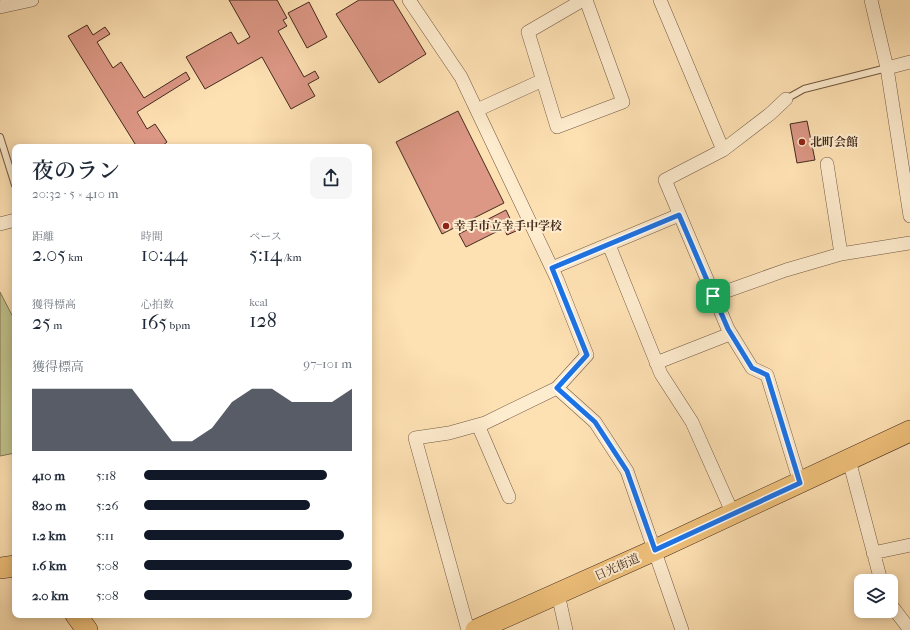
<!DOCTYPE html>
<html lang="ja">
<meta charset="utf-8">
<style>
:root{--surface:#fff;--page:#f6f6f7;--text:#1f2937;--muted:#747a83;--accent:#111827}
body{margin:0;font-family:"IM FELL French Canon","Noto Serif JP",serif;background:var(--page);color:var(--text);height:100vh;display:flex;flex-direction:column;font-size:15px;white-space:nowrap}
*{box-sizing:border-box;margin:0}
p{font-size:13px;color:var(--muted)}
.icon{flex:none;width:22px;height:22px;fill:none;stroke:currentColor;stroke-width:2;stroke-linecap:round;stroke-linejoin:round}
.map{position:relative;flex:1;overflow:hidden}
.side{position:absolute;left:12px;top:144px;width:360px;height:474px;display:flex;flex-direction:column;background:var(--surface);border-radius:8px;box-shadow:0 2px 10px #0003}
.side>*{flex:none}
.buttons{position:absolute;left:854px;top:574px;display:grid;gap:8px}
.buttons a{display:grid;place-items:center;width:44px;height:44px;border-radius:8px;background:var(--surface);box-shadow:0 2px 10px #0003;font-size:20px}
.pin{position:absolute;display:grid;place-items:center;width:34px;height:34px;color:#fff;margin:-17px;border-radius:8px;box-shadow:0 2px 6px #0006}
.round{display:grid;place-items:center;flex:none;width:42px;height:42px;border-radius:8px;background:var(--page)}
.head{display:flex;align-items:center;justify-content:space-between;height:68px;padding:0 20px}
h1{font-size:22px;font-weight:600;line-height:30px}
.figures{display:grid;grid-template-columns:repeat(3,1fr);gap:6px;height:68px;padding:4px 20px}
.figures div{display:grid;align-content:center}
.figures b{font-size:20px;font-weight:600}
.figures small{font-size:11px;font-weight:400}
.figures p{font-size:11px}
.chart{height:112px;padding:8px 20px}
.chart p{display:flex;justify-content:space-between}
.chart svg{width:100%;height:72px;margin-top:4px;fill:var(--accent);opacity:.7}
ul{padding:0 20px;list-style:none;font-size:13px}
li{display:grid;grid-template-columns:64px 48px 1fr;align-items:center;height:30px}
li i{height:10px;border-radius:5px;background:var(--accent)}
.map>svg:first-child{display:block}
.green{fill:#c0c38c;stroke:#827755}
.building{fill:#dc9785;stroke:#432b1e}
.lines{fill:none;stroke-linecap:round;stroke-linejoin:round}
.lane-casing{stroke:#725843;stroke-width:8}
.street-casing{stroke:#725843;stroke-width:14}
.primary-casing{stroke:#432b1e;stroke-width:22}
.lane{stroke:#feecce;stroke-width:6}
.street{stroke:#feecce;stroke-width:13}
.primary{stroke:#efc07a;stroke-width:21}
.route-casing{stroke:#fff;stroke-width:8}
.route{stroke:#1a73e8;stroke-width:5}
.poi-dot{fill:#8f2418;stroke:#feecce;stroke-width:1.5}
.labels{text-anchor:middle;stroke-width:4;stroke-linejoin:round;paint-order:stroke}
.poi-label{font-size:12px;font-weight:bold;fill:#432b1e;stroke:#feecce;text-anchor:start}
.street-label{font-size:12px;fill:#432b1e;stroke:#feecce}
</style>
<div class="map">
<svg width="910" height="630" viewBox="0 0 910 630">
<rect width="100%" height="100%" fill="#fee1b3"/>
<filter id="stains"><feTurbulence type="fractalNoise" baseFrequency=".005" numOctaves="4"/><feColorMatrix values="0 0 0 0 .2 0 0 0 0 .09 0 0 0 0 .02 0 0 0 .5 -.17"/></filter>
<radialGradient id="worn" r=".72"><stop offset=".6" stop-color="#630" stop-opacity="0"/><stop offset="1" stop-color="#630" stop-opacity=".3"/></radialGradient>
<path class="green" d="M 0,292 L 15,321 L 15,453 L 0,456 Z"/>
<path class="building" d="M 229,0 L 277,0 L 287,18 L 283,20 L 287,26 L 278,31 L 304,77 L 315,71 L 319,78 L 308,84 L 315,96 L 291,109 L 262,57 L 205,89 L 186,57 L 231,32 L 238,44 L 250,37 Z
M 359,0 L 393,0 L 426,54 L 379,83 L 336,14 Z
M 309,2 L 327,37 L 307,48 L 288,13 Z
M 87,25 L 93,35 L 105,27 L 110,34 L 97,42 L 113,68 L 121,62 L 144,98 L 186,72 L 190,79 L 137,112 L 147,129 L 155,124 L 167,142 L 161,147 L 137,147 L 68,36 Z
M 458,111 L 504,203 L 442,234 L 396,142 Z
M 807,121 L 815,160 L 797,163 L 790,124 Z
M 506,210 L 516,231 L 507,235 L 504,228 L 466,247 L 459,234 Z"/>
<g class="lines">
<defs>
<path id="lane" d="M 786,99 L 804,89 L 887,68
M 0,137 L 15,185"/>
<path id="street" d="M 409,0 L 461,77 L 557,279 L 587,355 L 557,388
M 583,0 L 528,32 L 557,127 L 623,102 L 586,0
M 660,0 L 723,150
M 871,0 L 887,68 L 910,216
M 0,7 L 32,0
M 887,68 L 910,62
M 786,99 L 770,114 L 723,150 L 665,180 L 728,329 L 752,368 L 767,375 L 800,483
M 477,110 L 543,80
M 0,224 L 15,220
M 609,245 L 661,374 L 692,422 L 733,514
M 841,254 L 910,243
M 552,268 L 679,215
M 713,296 L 786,270 L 841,254 L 827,164
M 656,363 L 730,334
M 478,425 L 509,497
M 849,460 L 881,581
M 873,553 L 910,545
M 558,594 L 566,630
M 891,605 L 910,630
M 468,630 L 415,438 L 449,433 L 485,423 L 557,388 L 595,422 L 627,471 L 682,630"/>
<path id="primary" d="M 0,568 L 15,566
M 76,615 L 87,630
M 476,630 L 655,550 L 910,431"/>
</defs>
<use href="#lane" class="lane-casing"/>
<use href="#street" class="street-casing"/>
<use href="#primary" class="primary-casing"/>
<use href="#lane" class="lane"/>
<use href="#street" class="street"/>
<use href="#primary" class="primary"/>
</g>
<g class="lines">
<defs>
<path id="route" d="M 679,215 L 728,329 L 752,368 L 767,375 L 800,483 L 655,550 L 627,471 L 595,422 L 557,388 L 587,355 L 552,268 Z"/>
</defs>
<use href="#route" class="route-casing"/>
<use href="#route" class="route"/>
</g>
<g class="poi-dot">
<circle cx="802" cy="142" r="4"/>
<circle cx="446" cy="226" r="4"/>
</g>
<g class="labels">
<g class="poi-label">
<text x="810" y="146">北町会館</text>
<text x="454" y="230">幸手市立幸手中学校</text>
</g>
<g class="street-label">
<text transform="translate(617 567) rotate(-24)" y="4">日光街道</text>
</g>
</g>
<rect width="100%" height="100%" filter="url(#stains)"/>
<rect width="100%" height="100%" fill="url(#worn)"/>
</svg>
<div class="buttons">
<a><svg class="icon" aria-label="layers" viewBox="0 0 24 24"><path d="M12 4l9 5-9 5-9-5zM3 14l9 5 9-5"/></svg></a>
</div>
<div class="pin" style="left:713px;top:296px;background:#1e9e55"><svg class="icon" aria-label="arrive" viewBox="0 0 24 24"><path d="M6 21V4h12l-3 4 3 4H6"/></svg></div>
<section class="side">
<div class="head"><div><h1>夜のラン</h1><p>20:32 · 5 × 410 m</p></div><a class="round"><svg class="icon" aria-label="share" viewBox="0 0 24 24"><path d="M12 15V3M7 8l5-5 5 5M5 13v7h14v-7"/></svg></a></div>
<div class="figures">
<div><p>距離</p><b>2.05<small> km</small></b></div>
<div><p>時間</p><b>10:44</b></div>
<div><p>ペース</p><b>5:14<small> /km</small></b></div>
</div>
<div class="figures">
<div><p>獲得標高</p><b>25<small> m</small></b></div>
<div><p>心拍数</p><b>165<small> bpm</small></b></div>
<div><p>kcal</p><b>128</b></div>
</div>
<div class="chart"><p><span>獲得標高</span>97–101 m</p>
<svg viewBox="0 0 160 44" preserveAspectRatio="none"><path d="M0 44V6L10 6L20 6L30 6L40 6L50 6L60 22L70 38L80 38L90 30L100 14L110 6L120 6L130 14L140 14L150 14L160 6V44z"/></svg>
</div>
<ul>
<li><b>410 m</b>5:18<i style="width:88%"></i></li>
<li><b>820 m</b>5:26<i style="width:80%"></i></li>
<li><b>1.2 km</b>5:11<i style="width:96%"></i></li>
<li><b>1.6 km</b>5:08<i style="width:100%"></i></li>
<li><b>2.0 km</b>5:08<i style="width:100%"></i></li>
</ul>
</section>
</div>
